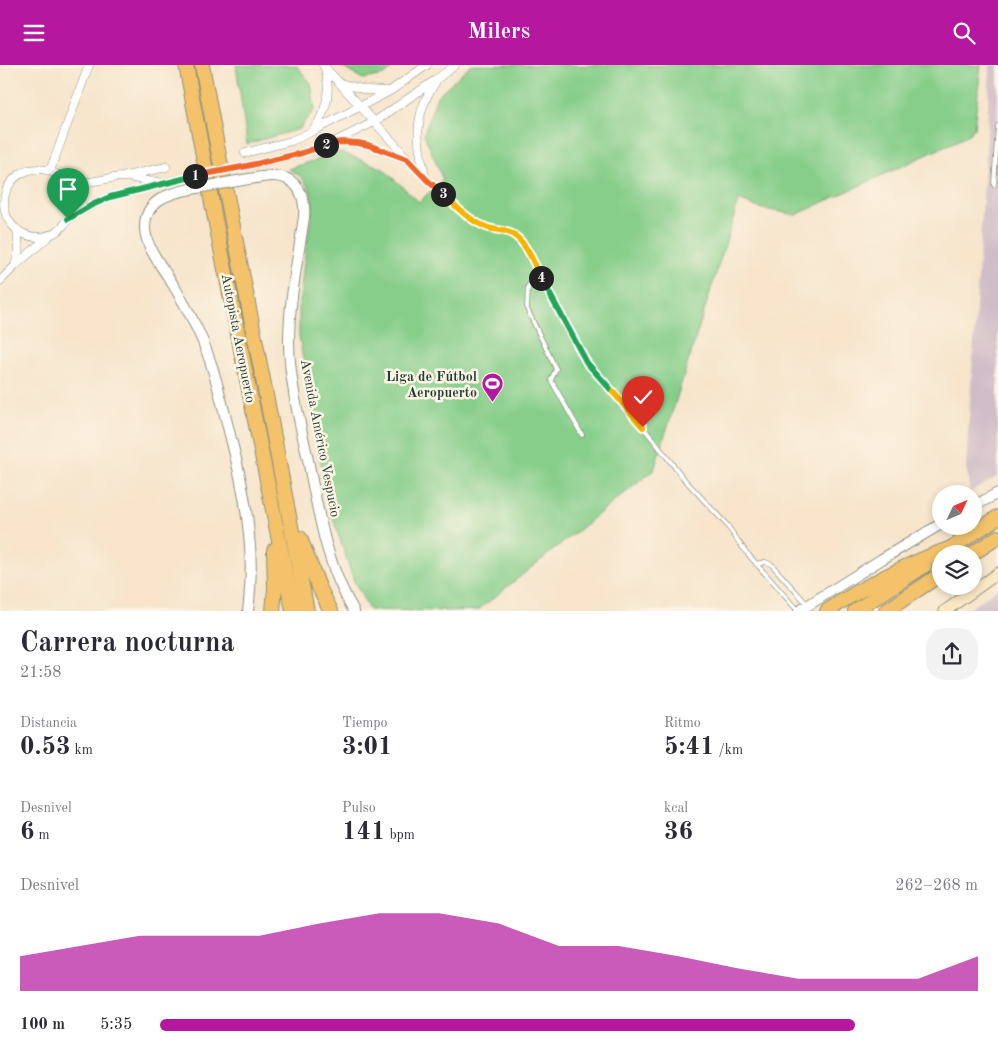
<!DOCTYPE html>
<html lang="es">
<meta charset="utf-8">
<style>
:root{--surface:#fff;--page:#f2f2f3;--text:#2b2b33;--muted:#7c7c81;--accent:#b5179e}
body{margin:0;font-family:"Old Standard TT",serif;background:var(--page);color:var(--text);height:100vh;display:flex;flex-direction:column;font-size:19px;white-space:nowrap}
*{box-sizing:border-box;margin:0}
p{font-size:16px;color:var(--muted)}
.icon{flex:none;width:28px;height:28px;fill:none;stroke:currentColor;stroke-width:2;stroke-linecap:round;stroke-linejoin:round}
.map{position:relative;height:546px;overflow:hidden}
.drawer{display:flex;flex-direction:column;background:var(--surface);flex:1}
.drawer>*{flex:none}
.needle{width:32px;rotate:46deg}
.controls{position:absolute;left:932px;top:420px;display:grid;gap:10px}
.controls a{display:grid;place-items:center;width:50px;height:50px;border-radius:50%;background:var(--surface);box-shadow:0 2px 8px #0003;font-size:25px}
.pin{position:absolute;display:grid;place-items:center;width:42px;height:42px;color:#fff;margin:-51px -21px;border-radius:50% 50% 50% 0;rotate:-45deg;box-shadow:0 0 5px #0007}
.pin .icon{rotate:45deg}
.km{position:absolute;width:25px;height:25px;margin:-12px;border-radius:50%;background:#222;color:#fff;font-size:14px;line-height:25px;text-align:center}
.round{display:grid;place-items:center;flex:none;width:52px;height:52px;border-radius:20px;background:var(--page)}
.head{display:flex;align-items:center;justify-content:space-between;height:85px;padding:0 20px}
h1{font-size:28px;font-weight:700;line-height:38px}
.metrics{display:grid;grid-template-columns:repeat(3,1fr);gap:8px;height:85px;padding:5px 20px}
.metrics div{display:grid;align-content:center}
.metrics b{font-size:25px;font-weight:700}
.metrics small{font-size:14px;font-weight:400}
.metrics p{font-size:14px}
.chart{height:140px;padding:10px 20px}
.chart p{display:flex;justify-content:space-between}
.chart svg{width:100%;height:90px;margin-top:5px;fill:var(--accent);opacity:.7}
ul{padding:0 20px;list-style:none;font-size:16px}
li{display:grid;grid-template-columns:80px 60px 1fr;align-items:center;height:38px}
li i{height:12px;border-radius:6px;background:var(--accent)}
header{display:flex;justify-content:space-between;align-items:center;height:65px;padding:0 20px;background:var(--accent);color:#fff;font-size:22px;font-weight:700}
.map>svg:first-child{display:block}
.industrial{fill:#d1bdc8}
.green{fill:#86ce8a;stroke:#52865f}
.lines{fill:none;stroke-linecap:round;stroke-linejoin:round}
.service-casing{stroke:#8b9080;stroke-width:5.5}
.minor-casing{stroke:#8b9080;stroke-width:9}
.tertiary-casing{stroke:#8b9080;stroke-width:12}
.secondary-casing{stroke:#8b9080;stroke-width:13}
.motorway-casing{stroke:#8b9080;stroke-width:16}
.service{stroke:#fff;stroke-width:4}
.minor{stroke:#fff;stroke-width:8}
.tertiary{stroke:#fff;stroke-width:10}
.secondary{stroke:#fae7c3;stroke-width:11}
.motorway{stroke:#f3c26a;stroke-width:14}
.minor-bridge-casing{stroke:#8b9080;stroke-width:9;stroke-linecap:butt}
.tertiary-bridge-casing{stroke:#8b9080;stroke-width:12;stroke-linecap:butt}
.minor-bridge{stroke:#fff;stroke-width:8}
.tertiary-bridge{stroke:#fff;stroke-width:10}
.split-1-casing{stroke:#fff;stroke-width:10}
.split-2-casing{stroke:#fff;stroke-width:10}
.split-3-casing{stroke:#fff;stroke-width:10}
.split-4-casing{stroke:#fff;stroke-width:10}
.split-5-casing{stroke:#fff;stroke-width:10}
.split-6-casing{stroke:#fff;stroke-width:10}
.split-1{stroke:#22a559;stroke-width:6}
.split-2{stroke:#f0652b;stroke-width:6}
.split-3{stroke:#f0652b;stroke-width:6}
.split-4{stroke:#f5b400;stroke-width:6}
.split-5{stroke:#22a559;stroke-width:6}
.split-6{stroke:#f5b400;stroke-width:6}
.labels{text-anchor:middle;stroke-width:5;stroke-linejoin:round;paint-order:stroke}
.street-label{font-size:14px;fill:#1f3d34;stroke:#fcf5e5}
.poi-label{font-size:14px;font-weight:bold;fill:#1f3d34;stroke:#fcf5e5;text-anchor:end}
</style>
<header><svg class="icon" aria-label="menu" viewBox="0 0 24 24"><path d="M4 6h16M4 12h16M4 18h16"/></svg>Milers<svg class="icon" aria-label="search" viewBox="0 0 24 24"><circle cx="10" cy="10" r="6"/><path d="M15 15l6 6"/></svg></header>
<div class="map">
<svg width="998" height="546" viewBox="0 0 998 546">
<rect width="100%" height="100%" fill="#fcf5e5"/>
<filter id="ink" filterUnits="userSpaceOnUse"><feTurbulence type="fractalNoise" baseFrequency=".02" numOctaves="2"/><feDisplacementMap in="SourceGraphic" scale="10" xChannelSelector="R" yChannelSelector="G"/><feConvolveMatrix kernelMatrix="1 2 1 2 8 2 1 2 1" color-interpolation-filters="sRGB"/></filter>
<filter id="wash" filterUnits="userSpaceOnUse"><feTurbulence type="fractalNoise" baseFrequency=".0096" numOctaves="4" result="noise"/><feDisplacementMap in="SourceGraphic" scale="20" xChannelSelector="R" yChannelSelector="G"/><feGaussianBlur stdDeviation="1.12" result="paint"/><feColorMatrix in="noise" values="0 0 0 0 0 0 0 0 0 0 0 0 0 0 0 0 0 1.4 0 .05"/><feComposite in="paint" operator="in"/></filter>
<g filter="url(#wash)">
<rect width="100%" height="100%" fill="#f7e4cb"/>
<path class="industrial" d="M 990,0 L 998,0 L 998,411 L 970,427 L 966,401 L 987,69 Z
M 998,523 L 998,545 L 968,545 Z"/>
<path class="green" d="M 236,0 L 296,0 L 311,18 L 315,44 L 299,64 L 247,79 Z
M 338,0 L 397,0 L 384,10 L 363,14 Z
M 471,0 L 981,0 L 974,64 L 965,72 L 796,150 L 759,143 L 739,135 L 654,405 L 478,545 L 443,546 L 442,544 L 440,546 L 369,545 L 354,516 L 328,439 L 299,271 L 299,240 L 304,196 L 313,139 L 309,122 L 300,111 L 288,104 L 341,87 L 382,103 L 419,137 L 443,115 L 424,69 L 437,31 Z"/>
</g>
<g filter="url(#ink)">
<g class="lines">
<defs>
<path id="service" d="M 427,115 L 470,153 L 488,163 L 507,167 L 515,170 L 522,177 L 540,212
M 994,120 L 998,61
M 582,370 L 551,315 L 556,304 L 527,244 L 528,221 L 540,212 L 587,297 L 643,362 L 685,415 L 726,459 L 746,487 L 798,546
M 756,499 L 765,497 L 771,499 L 808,540"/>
<path id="minor" d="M 323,0 L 427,115
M 340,18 L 366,25 L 388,26
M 313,65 C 327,47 331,26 325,3
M 337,77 C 361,76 383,85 405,94
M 245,88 L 291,76 L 311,67 L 390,26 L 427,0
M 247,101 L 310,86 L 332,78 L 374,57 L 437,14 L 455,0
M4 138a34 34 0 1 1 68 0a34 34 0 1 1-68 0Z
M 50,106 L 89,0
M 126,111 L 166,102
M 63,115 C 84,122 101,113 122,112 C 132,111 146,117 158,117
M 426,115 C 417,79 412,51 435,18
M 68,154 L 92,140 L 110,132 L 186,113
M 15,201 L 19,185 L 17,164
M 0,216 L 15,201 L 49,171"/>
<path id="tertiary" d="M 249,114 C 257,113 265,111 273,111 C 297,111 306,131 304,152 C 298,194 289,235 289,277 C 289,312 299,355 307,390 C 318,444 325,498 354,546
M 191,124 C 168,128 144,136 145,164 C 146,183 163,203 172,218 C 182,234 191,251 199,268 C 213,298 220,330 228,362 C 237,397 246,433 249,470 C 252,495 251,520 248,546
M 974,441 L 998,428
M 799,546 L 882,494 L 941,459"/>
<path id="secondary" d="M 945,546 L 998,508"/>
<path id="motorway" d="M 186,0 L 215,154 L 293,546
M 202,0 L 215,70 L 267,335 L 307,546
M 300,473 L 319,522 L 331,546
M 945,487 L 998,452
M 972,489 L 998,472
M 273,546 L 275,523 L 274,485
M 827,546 C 866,520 907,499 951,483
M 855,546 L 924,501
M 886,546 L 941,509"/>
</defs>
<use href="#service" class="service-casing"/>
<use href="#minor" class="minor-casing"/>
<use href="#tertiary" class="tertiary-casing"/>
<use href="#secondary" class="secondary-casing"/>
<use href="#motorway" class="motorway-casing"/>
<use href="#service" class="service"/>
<use href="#minor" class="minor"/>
<use href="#tertiary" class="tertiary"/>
<use href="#secondary" class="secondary"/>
<use href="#motorway" class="motorway"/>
<defs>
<path id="minor-bridge" d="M 186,113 L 247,101"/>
<path id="tertiary-bridge" d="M 191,124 L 249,114"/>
</defs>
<use href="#minor-bridge" class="minor-bridge-casing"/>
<use href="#tertiary-bridge" class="tertiary-bridge-casing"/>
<use href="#minor-bridge" class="minor-bridge"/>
<use href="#tertiary-bridge" class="tertiary-bridge"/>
</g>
</g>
<g class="lines" filter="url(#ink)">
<defs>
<path id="split-1" d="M 68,154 L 92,140 L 110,132 L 195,111"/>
<path id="split-2" d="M 195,111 L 247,101 L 302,88 L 326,80"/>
<path id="split-3" d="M 326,80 L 332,78 L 343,77 L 358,78 L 368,80 L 407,94 L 427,115 L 443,129"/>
<path id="split-4" d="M 443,129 C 456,142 469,155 486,162 C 495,166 507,164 515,171 C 527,179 535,201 541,213"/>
<path id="split-5" d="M 541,213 L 587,298 L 613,327"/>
<path id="split-6" d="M 613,327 L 643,362"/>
</defs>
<use href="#split-1" class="split-1-casing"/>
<use href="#split-2" class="split-2-casing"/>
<use href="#split-3" class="split-3-casing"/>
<use href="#split-4" class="split-4-casing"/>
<use href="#split-5" class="split-5-casing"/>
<use href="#split-6" class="split-6-casing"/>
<use href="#split-1" class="split-1"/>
<use href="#split-2" class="split-2"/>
<use href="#split-3" class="split-3"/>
<use href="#split-4" class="split-4"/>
<use href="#split-5" class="split-5"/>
<use href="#split-6" class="split-6"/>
</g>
<defs>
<symbol id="stadium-pin" viewBox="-11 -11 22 30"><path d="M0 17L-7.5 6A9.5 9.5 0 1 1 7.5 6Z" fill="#b5179e" stroke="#fcf5e5"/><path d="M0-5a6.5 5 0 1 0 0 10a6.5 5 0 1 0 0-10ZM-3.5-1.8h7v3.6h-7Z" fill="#fff"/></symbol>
</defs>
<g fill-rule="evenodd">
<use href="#stadium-pin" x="480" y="306" width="25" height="34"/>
</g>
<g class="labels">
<g class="street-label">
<text transform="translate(239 273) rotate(79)" y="5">Autopista Aeropuerto</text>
<text transform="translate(321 373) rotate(79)" y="5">Avenida Américo Vespucio</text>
</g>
<g class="poi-label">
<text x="477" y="316">Liga de Fútbol<tspan x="477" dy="16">Aeropuerto</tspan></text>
</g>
</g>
</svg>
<div class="controls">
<a><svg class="needle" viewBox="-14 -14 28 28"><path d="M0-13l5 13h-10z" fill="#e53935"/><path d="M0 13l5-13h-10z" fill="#7c7c81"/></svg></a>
<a><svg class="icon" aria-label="layers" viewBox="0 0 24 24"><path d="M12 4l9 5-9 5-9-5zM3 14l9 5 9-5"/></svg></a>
</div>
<div class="pin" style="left:68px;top:154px;background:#1e9e55"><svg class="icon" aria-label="arrive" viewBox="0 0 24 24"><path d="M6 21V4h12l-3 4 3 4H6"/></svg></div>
<div class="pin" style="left:643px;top:362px;background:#d93025"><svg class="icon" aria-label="check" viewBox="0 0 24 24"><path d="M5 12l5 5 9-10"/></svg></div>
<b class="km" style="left:195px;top:111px">1</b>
<b class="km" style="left:326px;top:80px">2</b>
<b class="km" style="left:443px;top:129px">3</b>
<b class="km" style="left:541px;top:213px">4</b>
</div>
<section class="drawer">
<div class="head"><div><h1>Carrera nocturna</h1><p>21:58</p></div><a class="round"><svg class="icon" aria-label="share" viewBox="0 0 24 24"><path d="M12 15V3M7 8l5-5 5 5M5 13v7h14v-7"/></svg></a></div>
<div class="metrics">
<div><p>Distancia</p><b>0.53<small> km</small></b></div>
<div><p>Tiempo</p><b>3:01</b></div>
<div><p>Ritmo</p><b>5:41<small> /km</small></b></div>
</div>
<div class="metrics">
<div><p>Desnivel</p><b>6<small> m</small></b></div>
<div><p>Pulso</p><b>141<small> bpm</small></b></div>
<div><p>kcal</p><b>36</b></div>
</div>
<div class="chart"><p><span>Desnivel</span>262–268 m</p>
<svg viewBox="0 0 160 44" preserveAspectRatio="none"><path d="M0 44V27L10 22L20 17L30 17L40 17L50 11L60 6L70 6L80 11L90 22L100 22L110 27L120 33L130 38L140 38L150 38L160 27V44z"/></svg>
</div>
<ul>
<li><b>100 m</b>5:35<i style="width:85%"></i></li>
</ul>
</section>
